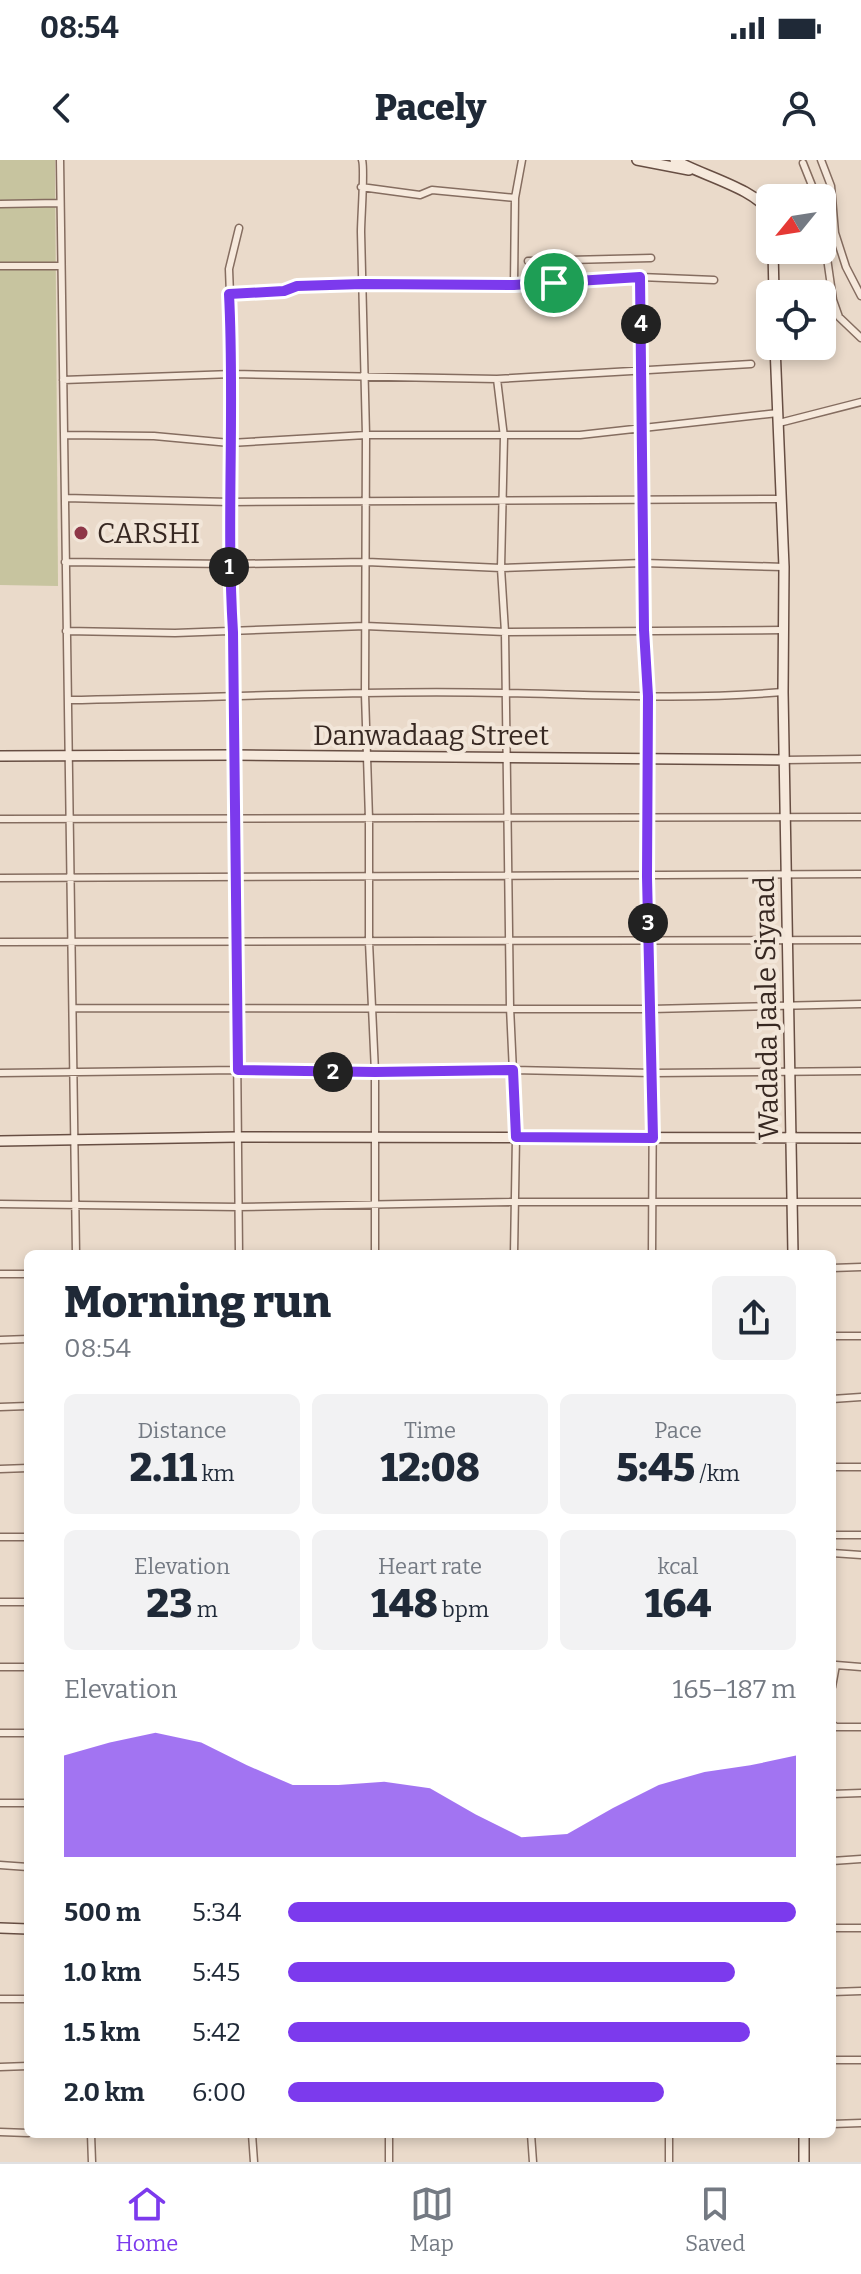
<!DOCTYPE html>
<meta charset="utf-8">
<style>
:root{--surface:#fff;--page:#f2f2f3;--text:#1f2937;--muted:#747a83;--line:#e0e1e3;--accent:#7c3aed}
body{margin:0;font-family:Bitter,serif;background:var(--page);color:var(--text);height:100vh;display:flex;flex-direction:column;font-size:30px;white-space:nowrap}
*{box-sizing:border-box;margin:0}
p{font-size:26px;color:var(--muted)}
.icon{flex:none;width:44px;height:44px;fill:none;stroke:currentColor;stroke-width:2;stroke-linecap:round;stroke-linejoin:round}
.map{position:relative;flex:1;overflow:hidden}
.side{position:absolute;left:24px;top:1090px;width:812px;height:888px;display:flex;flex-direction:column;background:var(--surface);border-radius:12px;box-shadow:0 4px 12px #0003}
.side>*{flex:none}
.needle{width:52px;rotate:240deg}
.controls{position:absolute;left:756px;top:24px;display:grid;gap:16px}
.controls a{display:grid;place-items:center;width:80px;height:80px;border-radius:12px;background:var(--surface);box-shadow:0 4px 12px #0003;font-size:40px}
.pin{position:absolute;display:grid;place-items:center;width:68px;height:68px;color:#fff;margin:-34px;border:4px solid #fff;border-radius:50%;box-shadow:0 2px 8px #0007}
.km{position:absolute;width:40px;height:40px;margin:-20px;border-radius:50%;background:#222;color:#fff;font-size:22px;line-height:40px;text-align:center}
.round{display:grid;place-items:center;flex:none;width:84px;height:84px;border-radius:12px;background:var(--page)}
.summary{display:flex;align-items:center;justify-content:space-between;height:136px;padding:0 40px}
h1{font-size:44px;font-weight:800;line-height:60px}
.metrics{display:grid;grid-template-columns:repeat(3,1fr);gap:12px;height:136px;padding:8px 40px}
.metrics div{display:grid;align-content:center;border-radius:12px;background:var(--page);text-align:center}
.metrics b{font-size:40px;font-weight:800}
.metrics small{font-size:22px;font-weight:400}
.metrics p{font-size:22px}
.chart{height:224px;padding:16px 40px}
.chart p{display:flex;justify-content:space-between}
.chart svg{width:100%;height:144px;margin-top:8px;fill:var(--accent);opacity:.7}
ul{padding:0 40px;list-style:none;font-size:26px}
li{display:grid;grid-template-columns:128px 96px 1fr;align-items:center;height:60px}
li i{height:20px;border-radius:10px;background:var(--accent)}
.status{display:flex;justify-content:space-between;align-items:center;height:56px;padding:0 40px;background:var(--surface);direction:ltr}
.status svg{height:22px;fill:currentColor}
header{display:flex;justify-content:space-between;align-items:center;height:104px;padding:0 40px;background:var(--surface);font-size:36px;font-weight:800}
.menu{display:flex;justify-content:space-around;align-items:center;height:112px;border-top:2px solid var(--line);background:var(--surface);font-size:22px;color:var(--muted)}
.menu a{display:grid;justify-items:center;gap:4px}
.menu .on{color:var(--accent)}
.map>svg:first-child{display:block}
.green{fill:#c7c49f}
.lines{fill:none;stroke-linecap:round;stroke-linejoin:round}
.street-casing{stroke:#856d60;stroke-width:9}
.secondary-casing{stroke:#674e43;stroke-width:12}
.street{stroke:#f6e9dc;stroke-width:6}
.secondary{stroke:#f6e9dc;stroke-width:9}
.route-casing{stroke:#fff;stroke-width:16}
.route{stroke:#7c3aed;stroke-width:10}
.poi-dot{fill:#8e3748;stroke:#f2e6d9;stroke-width:3}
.labels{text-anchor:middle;stroke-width:8;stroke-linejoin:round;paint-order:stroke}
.poi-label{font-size:28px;fill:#372822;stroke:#f2e6d9;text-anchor:start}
.street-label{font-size:28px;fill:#372822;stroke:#f2e6d9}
</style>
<div class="status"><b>08:54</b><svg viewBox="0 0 49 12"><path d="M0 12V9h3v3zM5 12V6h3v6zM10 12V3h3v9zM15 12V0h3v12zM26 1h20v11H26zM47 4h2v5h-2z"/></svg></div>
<header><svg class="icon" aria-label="back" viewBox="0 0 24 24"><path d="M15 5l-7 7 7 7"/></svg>Pacely<svg class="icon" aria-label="person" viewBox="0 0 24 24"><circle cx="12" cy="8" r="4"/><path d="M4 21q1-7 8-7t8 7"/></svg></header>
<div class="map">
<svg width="861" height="2002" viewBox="0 0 861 2002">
<rect width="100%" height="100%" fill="#eadaca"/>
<path class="green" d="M 0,0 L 55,0 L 58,426 L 0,425 Z"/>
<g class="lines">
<defs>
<path id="street" d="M 60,0 L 76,1094
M 362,0 C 365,8 361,57 361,72 L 366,275 L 365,534 L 369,659 L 369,782 L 375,912 L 375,1094
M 821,0 L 831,26 L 835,73 L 846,107 L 861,136
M 803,3 L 817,38
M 361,27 L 420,35 L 432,30 L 515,38
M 0,44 L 60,43
M 822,63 L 833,140 L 839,157 L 861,178
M 239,68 L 229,109 L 233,214 L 229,404 L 233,472 L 239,1094
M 528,101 L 651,98
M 0,106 L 61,106
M 640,117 L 644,470 L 648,536 L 647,717 L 653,913 L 652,1094
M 554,123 L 555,100
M 514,125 L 515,38 L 522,0
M 229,134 L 284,131 L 297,126 L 363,124 L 514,125 L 640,117 L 714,120
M 497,219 L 504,277 L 501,408 L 505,472 L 510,847 L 516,977 L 514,1094
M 63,220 L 233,214 L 497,219 L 751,204
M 779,263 L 861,242
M 65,275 L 154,276 L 230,283 L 366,275 L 580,275 L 778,253
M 65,338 L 230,342 L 782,339
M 65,402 L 229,404 L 367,402 L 501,408 L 643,403 L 784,407
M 66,471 L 175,473 L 365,466 L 505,472 L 783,470
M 68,540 C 213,538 359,530 504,533 C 598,535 690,540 783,532
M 784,600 L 861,599
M 0,659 L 861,657
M 0,718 L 861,714
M 0,782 L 861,780
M 75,848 L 651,849 L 861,844
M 0,913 L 238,910 L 375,912 L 513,910 L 653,913 L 861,911
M 0,1044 L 238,1047 L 514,1042 L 861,1042
M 832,1108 L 861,1107
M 0,1114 L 28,1114
M 832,1176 L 861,1176
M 0,1180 L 28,1179
M 832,1239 L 861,1237
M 0,1247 L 28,1246
M 832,1307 L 861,1307
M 0,1309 L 28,1308
M 832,1375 L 861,1375
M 0,1377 L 28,1377
M 832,1393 L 861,1395
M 0,1442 L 28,1442
M 0,1507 L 28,1507
M 832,1527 L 836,1505 L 861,1507
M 832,1564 L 836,1567 L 861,1567
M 0,1573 L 28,1573
M 832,1634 L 861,1633
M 0,1643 L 28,1643
M 832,1701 L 861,1699
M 0,1705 L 28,1707
M 832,1768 L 861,1768
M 832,1832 L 861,1831
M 0,1839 L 28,1839
M 832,1900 L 861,1900
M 0,1907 L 28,1906
M 832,1964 L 861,1963
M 0,1972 L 28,1973
M 91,1974 L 92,2002
M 252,1974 L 254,2002
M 389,1974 L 389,2002
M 531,1974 L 533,2002
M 669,1974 L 669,2002"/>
<path id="secondary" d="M 637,0 L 689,10
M 675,0 C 700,15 758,29 770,54
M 773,90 L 774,134
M 775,186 L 784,407 L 783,532 L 793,1094
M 0,596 L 233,595 L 784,600
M 0,981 L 237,977 L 861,978
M 0,1768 L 28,1769
M 804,1974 L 804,2002"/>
</defs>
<use href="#street" class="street-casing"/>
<use href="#secondary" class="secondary-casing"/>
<use href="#street" class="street"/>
<use href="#secondary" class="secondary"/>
</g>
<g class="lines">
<defs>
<path id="route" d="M 640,117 L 644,470 L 648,536 L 647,717 L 653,978 L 516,977 L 513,910 L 375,912 L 238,910 L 233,472 C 226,359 235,247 229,134 L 284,131 L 297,126 L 363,124 L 514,125 Z"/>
</defs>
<use href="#route" class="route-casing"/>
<use href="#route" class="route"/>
</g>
<circle class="poi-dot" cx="81" cy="373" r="8"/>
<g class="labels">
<g class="poi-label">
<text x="97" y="383">CARSHI</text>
</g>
<g class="street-label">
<text x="431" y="585">Danwadaag Street</text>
<text transform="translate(766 848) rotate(-91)" y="10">Wadada Jaale Siyaad</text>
</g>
</g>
</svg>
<div class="controls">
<a><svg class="needle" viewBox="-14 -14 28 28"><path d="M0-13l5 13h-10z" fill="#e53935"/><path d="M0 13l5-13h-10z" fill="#747a83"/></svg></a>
<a><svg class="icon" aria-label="locate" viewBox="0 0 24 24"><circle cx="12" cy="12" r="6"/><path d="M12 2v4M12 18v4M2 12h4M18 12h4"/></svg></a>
</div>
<div class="pin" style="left:554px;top:123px;background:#1e9e55"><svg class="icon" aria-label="arrive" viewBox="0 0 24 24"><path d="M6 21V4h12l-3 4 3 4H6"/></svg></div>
<b class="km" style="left:229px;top:407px">1</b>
<b class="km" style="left:333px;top:912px">2</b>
<b class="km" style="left:648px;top:763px">3</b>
<b class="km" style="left:641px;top:164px">4</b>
<section class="side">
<div class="summary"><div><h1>Morning run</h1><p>08:54</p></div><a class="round"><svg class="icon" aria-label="share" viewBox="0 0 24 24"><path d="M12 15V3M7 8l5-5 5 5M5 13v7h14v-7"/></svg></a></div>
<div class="metrics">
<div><p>Distance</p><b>2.11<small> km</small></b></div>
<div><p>Time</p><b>12:08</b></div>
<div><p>Pace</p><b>5:45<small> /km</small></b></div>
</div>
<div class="metrics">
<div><p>Elevation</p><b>23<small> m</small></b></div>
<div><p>Heart rate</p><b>148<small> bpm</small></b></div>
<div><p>kcal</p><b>164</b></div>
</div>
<div class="chart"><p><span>Elevation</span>165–187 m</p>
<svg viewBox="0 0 160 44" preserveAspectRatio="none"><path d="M0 44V13L10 9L20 6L30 9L40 16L50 22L60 22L70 21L80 23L90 31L100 38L110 37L120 29L130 22L140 18L150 16L160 13V44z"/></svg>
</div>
<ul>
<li><b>500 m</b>5:34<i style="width:100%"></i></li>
<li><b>1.0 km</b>5:45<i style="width:88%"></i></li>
<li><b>1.5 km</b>5:42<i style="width:91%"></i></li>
<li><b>2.0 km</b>6:00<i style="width:74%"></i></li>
</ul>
</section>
</div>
<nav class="menu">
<a class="on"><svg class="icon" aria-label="home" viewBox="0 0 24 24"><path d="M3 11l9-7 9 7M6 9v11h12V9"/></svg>Home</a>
<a><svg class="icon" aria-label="map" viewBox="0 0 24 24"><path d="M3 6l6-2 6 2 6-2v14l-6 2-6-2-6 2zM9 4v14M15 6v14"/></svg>Map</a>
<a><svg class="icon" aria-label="saved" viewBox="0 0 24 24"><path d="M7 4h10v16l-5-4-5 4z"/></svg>Saved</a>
</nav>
